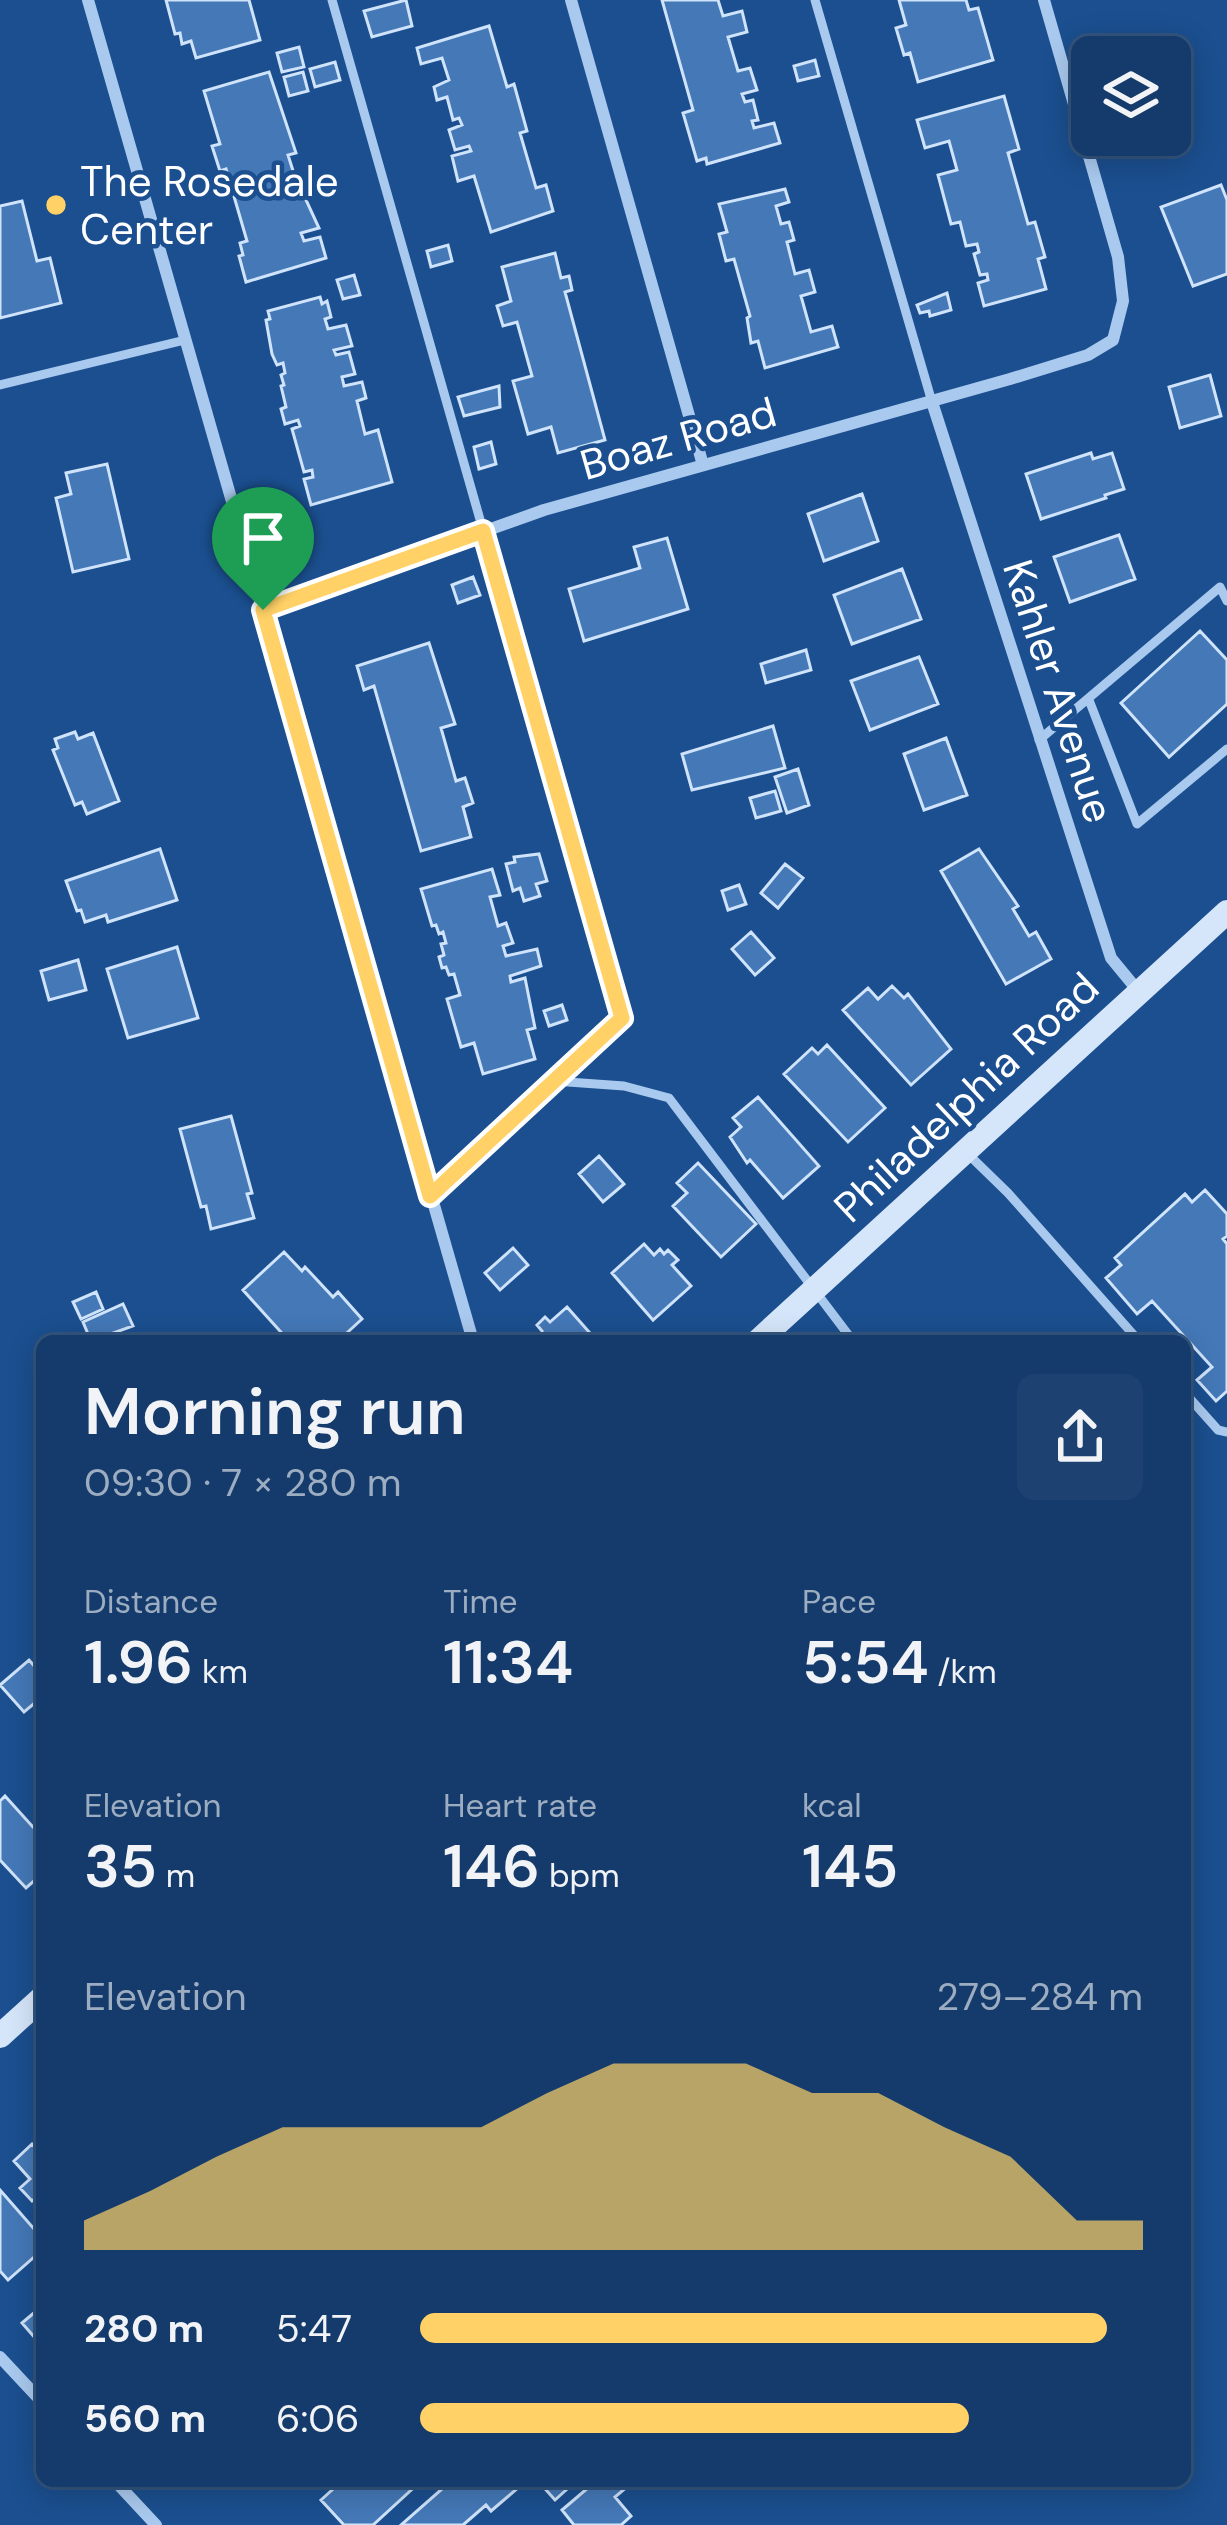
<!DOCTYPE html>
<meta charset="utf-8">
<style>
:root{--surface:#143b6b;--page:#1d4271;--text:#f1f3f6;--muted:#9dadc1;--line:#33557e;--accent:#ffd166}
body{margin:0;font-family:"DM Sans",sans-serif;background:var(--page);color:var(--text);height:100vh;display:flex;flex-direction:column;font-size:45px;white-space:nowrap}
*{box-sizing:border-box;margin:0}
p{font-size:39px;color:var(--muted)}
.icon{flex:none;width:66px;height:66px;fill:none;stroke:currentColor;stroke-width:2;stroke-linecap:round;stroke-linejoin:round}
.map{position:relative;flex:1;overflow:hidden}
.details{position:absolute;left:36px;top:1335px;width:1155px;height:1152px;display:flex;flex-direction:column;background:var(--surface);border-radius:18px;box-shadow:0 6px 30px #0003,0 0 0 3px var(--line)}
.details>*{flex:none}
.tools{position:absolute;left:1071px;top:36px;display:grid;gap:24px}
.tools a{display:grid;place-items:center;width:120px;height:120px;border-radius:18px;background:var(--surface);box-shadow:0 6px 30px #0003,0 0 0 3px var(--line);font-size:60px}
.pin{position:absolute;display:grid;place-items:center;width:102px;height:102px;color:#fff;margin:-123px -51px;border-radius:50% 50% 50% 0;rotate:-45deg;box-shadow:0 0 12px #0007}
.pin .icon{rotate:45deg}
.round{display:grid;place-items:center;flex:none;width:126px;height:126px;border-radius:18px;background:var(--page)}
.overview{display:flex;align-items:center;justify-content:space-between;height:204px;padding:0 48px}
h1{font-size:66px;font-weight:600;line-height:90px}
.metrics{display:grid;grid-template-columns:repeat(3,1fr);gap:18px;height:204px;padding:12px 48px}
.metrics div{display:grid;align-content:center}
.metrics b{font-size:60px;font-weight:600}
.metrics small{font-size:33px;font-weight:400}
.metrics p{font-size:33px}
.chart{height:336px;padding:24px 48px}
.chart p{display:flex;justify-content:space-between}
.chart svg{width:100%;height:216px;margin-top:12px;fill:var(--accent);opacity:.7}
ul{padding:0 48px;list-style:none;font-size:39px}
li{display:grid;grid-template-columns:192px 144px 1fr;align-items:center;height:90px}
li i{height:30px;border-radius:15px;background:var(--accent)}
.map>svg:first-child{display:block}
.building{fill:#4478b7;stroke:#cfe3fa;stroke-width:3}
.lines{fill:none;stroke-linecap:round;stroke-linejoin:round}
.lane{stroke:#a9c9ee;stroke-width:9}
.street{stroke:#a9c9ee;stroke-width:12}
.secondary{stroke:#d6e6fa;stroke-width:24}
.route-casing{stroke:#fff;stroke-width:24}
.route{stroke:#ffd166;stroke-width:15}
.poi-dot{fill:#ffd166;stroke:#1b4f8f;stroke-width:4.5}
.labels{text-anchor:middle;stroke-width:9;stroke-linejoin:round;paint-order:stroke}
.poi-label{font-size:42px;fill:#fff;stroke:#1b4f8f;text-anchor:start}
.street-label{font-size:42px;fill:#fff;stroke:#1b4f8f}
</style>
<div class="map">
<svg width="1227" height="2525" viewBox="0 0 1227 2525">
<rect width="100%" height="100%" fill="#1b4f8f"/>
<path class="building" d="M 166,0 L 249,0 L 260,40 L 196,58 L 191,41 L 182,44 L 180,33 L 175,34 Z
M 406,0 L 412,26 L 372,37 L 364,11 Z
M 662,0 L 718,0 L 723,16 L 742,11 L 747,32 L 728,37 L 738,71 L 750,68 L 757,90 L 742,94 L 745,102 L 753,100 L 758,120 L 752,121 L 754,128 L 774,123 L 780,143 L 707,164 L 706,158 L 697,161 L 683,113 L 693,110 Z
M 899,0 L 966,0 L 969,10 L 978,8 L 993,60 L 918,82 L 910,53 L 904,55 L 896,28 L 906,25 Z
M 489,26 L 507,87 L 514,84 L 527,131 L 520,133 L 536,188 L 546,185 L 553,211 L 491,232 L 474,176 L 458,181 L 452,156 L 471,151 L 469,146 L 455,150 L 449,130 L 462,125 L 459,118 L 453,120 L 447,97 L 437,100 L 434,87 L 449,80 L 442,58 L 421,64 L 417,48 Z
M 299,47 L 304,67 L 282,72 L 277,53 Z
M 815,60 L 819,76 L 798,81 L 794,66 Z
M 335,62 L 340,80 L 315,87 L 310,69 Z
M 269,72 L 296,153 L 288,155 L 295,177 L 286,179 L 290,192 L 301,189 L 319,228 L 301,233 L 304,241 L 320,237 L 326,258 L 246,282 L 239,256 L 243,255 L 240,243 L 247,241 L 226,169 L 220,171 L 212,146 L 220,144 L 204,91 Z
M 303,72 L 308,91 L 289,96 L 284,77 Z
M 1004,96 L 1019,149 L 1008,153 L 1028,224 L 1035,222 L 1045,257 L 1038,259 L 1046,289 L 984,306 L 978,283 L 988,280 L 987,274 L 980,275 L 974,254 L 979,252 L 977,244 L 966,246 L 960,222 L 951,224 L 938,175 L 957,170 L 949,141 L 925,148 L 917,120 Z
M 1221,185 L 1227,200 L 1227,274 L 1193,286 L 1161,207 Z
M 785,189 L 789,202 L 776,206 L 781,224 L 789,222 L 794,240 L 787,242 L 795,274 L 809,270 L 815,292 L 801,296 L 811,332 L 832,326 L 838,347 L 765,368 L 758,341 L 751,343 L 747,318 L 750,316 L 734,259 L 726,261 L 719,234 L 727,232 L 719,204 Z
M 22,201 L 37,261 L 50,258 L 61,303 L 0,318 L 0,206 Z
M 448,245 L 452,261 L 431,267 L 427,251 Z
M 555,253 L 561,278 L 569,276 L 572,290 L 565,292 L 605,440 L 558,453 L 551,427 L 528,434 L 513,381 L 532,376 L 517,322 L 503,326 L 497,306 L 511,301 L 502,267 Z
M 354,275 L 360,295 L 343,299 L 337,280 Z
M 947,293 L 951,310 L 930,316 L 929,311 L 920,313 L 917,305 Z
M 320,297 L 322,304 L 327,301 L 331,317 L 325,319 L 328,329 L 346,325 L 352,346 L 334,350 L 336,355 L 349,352 L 355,374 L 342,377 L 344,386 L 362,382 L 366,398 L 357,401 L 365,434 L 378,430 L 392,482 L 311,505 L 304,479 L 313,477 L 312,470 L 304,472 L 292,429 L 300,426 L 298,420 L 285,424 L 281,409 L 286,407 L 281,386 L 284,385 L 281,375 L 285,373 L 283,363 L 277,365 L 272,354 L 266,320 L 270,319 L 268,311 Z
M 1210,375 L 1221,416 L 1180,428 L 1169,387 Z
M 499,386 L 500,407 L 464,416 L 458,397 Z
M 491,442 L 496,464 L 479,469 L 474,447 Z
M 1091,453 L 1093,459 L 1112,453 L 1124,489 L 1105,495 L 1106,498 L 1041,519 L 1026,474 Z
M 107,464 L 129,559 L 73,572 L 56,498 L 71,494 L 66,473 Z
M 862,494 L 878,541 L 824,561 L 808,514 Z
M 1119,535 L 1135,579 L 1070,602 L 1054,557 Z
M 667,538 L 688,609 L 584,641 L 569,589 L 640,568 L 634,547 Z
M 902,569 L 921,619 L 852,644 L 834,595 Z
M 473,577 L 480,595 L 458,603 L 452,585 Z
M 1200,631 L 1227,660 L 1227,704 L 1169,757 L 1121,703 Z
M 429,643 L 455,724 L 441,728 L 456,781 L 465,778 L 473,803 L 463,807 L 471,837 L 421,851 L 374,686 L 364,690 L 357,666 Z
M 806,650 L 811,670 L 766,683 L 761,664 Z
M 919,657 L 938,704 L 870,730 L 851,681 Z
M 773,726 L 785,768 L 692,790 L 682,754 Z
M 75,732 L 78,739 L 93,733 L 119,801 L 87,814 L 82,802 L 75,805 L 53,750 L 58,748 L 55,739 Z
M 946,738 L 967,795 L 924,810 L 904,754 Z
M 798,769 L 809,805 L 787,813 L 775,777 Z
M 775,791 L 781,811 L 756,818 L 750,798 Z
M 160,849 L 177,900 L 108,922 L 106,915 L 85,922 L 81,910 L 77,911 L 66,881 Z
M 979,849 L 1018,906 L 1013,909 L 1029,936 L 1036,932 L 1051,959 L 1006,984 L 941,871 Z
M 539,854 L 547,881 L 536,884 L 540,896 L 524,901 L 520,888 L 513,891 L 506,864 L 515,862 L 514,857 Z
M 785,864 L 803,878 L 778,908 L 761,893 Z
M 492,869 L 500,895 L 490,897 L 498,926 L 506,923 L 513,943 L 503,946 L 506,956 L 537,949 L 541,966 L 510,976 L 511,982 L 525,978 L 535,1028 L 527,1030 L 535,1059 L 483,1074 L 474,1043 L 461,1047 L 447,999 L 460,995 L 454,974 L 449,975 L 446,967 L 442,968 L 439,957 L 444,955 L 441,944 L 446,943 L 443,932 L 439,934 L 436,925 L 432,926 L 421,889 Z
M 739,885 L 746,904 L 728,910 L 722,891 Z
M 751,932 L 774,958 L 755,975 L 732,949 Z
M 177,947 L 198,1018 L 128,1038 L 107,969 Z
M 78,960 L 86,990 L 49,1000 L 41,971 Z
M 892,986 L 904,998 L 908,994 L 951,1049 L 911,1085 L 843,1010 L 868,988 L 878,999 Z
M 562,1005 L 567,1020 L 549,1026 L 544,1011 Z
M 827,1045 L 885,1108 L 848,1142 L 784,1074 L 812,1048 L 818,1054 Z
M 758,1097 L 819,1166 L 783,1198 L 750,1160 L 747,1163 L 730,1137 L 741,1127 L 733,1118 Z
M 231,1116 L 252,1193 L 247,1194 L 254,1218 L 211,1229 L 206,1206 L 201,1207 L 180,1129 Z
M 599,1156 L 624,1184 L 603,1202 L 579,1174 Z
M 698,1163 L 756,1224 L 721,1257 L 673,1206 L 687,1193 L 677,1183 Z
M 1205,1190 L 1227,1214 L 1227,1236 L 1223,1239 L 1227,1244 L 1227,1391 L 1216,1401 L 1197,1380 L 1212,1367 L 1152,1301 L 1137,1314 L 1106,1278 L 1121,1265 L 1115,1258 L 1185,1194 L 1192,1202 Z
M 644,1244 L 654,1255 L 660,1249 L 664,1254 L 668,1250 L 678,1260 L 672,1265 L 691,1286 L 653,1320 L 612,1273 Z
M 513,1248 L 528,1265 L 500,1290 L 485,1273 Z
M 284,1252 L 302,1271 L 305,1267 L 333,1297 L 338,1292 L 362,1319 L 338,1341 L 289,1341 L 243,1290 Z
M 96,1292 L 103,1309 L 81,1319 L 73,1302 Z
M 123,1304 L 133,1326 L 91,1341 L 83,1322 Z
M 567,1307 L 597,1341 L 534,1341 L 542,1331 L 537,1325 L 545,1317 L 550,1322 Z
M 29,1660 L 42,1675 L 42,1697 L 24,1712 L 0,1685 Z
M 5,1796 L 42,1837 L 42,1874 L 26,1888 L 0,1860 L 0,1801 Z
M 32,2144 L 39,2151 L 42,2148 L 42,2192 L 32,2201 L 20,2188 L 30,2179 L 14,2161 Z
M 0,2190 L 42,2238 L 42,2250 L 8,2280 L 0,2271 Z
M 42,2306 L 42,2346 L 22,2323 Z
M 342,2481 L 421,2481 L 373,2525 L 344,2525 L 321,2500 Z
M 451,2481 L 526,2481 L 491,2511 L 486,2505 L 463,2525 L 401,2525 Z
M 538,2481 L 576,2481 L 555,2500 Z
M 596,2481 L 621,2481 L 627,2487 L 615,2497 L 631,2516 L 621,2525 L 574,2525 L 562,2510 Z"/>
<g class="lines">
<path class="lane" d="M 332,0 L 622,1018 L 430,1195
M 815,0 L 932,402
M 0,385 L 185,340
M 1089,700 L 1137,824 L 1227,749
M 1039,740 L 1220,587 L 1227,601
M 554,1081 L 624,1086 L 669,1098 L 853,1341
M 969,1155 L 1008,1193 L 1139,1341
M 1185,1393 L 1218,1430 L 1227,1432"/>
<path class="street" d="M 88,0 L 473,1341
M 571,0 L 703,465
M 932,402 L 1111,958 L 1139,992
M 263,610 L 544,510 L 1010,379 L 1088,355 L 1113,340 L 1123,301 L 1118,257 L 1044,0
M 0,2357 L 42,2402
M 115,2481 L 156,2525"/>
<path class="secondary" d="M 758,1341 L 1227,912
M 0,2036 L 42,1998"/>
</g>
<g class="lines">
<defs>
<path id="route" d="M 483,531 L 622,1018 L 430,1196 L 263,610 Z"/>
</defs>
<use href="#route" class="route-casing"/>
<use href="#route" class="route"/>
</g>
<circle class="poi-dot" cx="56" cy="205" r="12"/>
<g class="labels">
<g class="poi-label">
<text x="80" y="196">The Rosedale<tspan x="80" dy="48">Center</tspan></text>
</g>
<g class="street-label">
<text transform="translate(678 438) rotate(-16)" y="15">Boaz Road</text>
<text transform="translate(1059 691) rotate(72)" y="15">Kahler Avenue</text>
<text transform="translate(966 1097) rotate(-43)" y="15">Philadelphia Road</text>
</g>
</g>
</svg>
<div class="tools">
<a><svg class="icon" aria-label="layers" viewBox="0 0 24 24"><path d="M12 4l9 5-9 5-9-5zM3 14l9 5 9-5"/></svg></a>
</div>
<div class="pin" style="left:263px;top:610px;background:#1e9e55"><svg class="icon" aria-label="arrive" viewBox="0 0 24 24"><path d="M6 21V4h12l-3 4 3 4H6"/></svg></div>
<section class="details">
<div class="overview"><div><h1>Morning run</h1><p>09:30 · 7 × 280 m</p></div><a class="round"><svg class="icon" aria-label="share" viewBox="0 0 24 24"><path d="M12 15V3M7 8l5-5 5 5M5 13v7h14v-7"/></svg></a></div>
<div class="metrics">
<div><p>Distance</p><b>1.96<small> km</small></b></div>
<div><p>Time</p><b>11:34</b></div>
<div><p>Pace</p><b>5:54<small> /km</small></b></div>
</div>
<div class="metrics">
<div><p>Elevation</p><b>35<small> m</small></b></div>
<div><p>Heart rate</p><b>146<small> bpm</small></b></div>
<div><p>kcal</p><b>145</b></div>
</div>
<div class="chart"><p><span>Elevation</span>279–284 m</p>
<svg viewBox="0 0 160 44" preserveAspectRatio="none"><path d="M0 44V38L10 32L20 25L30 19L40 19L50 19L60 19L70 12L80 6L90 6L100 6L110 12L120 12L130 19L140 25L150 38L160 38V44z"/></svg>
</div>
<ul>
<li><b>280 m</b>5:47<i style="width:95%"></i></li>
<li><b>560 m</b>6:06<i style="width:76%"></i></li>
</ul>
</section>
</div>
